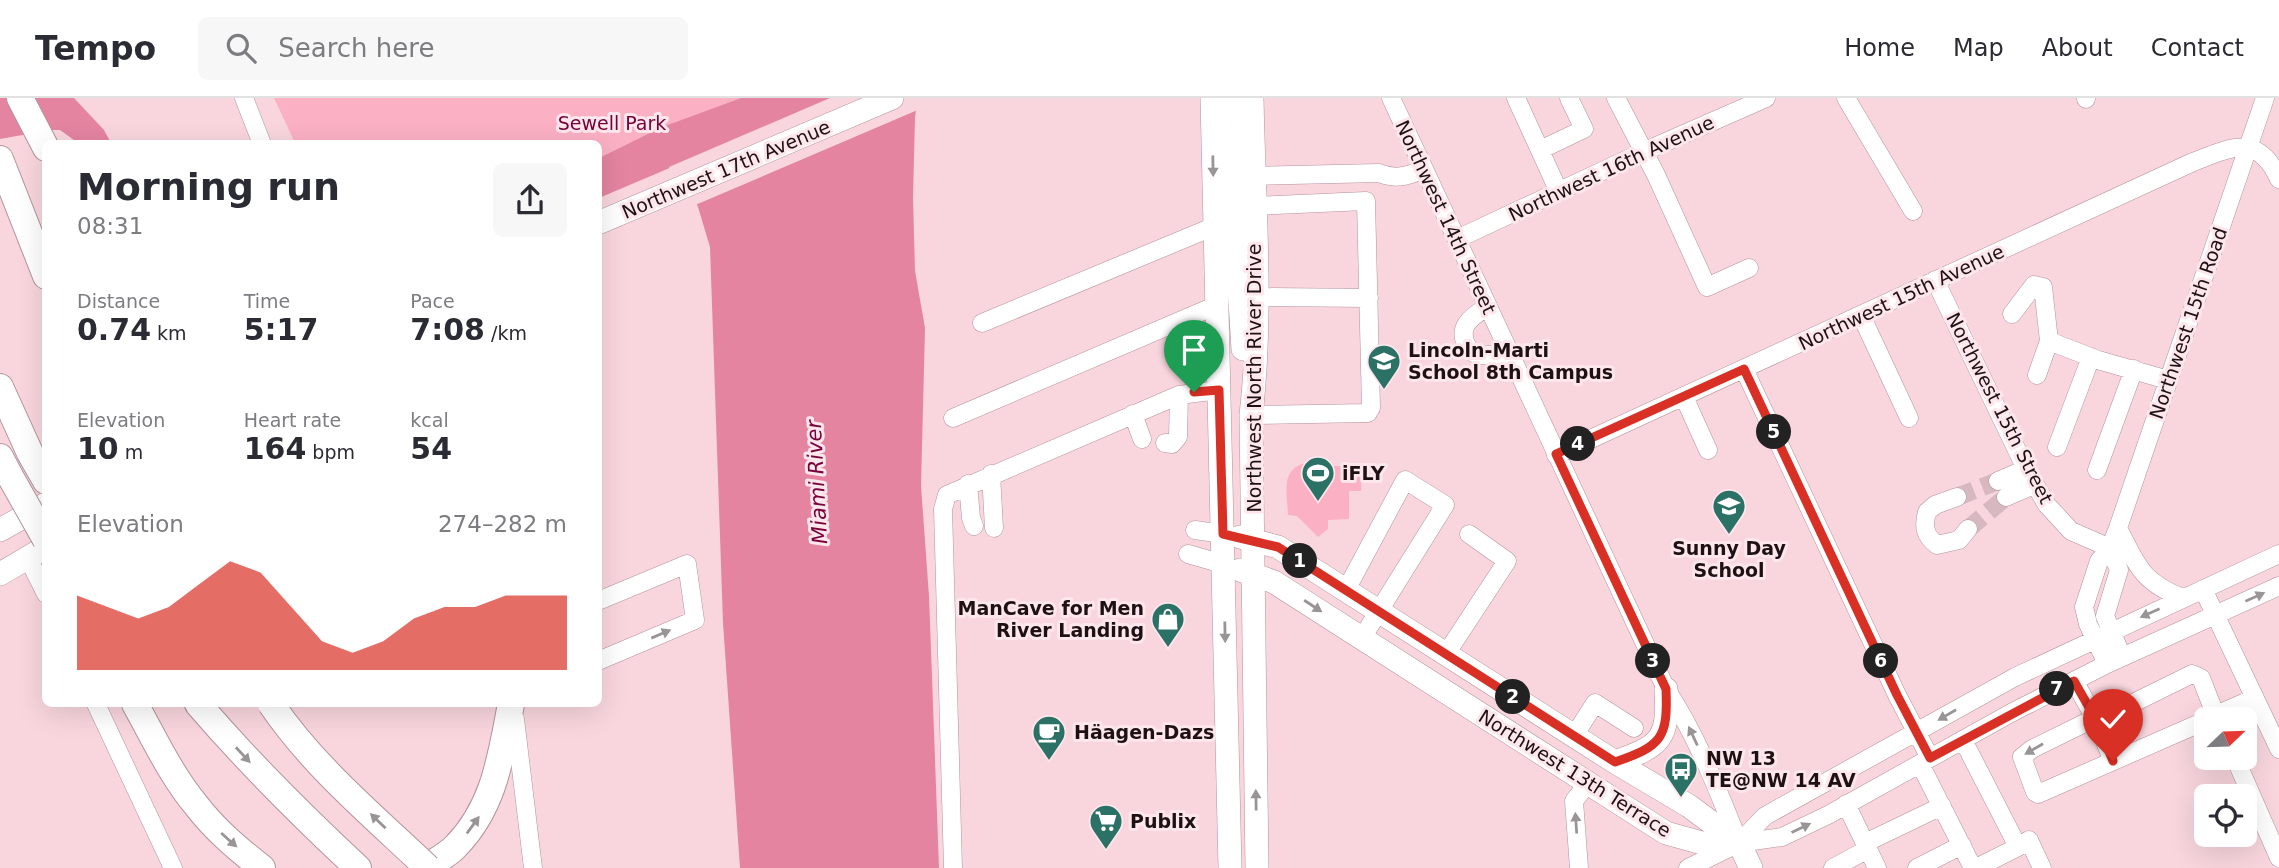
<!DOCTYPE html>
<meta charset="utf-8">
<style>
:root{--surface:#fff;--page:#f7f7f7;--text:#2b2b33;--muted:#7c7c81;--line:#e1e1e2;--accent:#d93025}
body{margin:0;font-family:"DejaVu Sans",sans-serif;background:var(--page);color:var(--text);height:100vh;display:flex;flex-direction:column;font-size:26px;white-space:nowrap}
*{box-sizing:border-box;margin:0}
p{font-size:23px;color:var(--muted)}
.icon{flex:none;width:38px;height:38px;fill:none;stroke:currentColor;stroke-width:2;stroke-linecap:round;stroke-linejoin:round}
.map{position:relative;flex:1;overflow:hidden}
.panel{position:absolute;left:42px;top:42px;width:560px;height:567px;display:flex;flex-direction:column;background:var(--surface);border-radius:10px;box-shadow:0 7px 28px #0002}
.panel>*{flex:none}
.needle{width:46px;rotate:67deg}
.buttons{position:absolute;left:2194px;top:609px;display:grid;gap:14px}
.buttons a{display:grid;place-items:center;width:63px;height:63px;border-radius:10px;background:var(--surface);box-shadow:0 7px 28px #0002;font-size:35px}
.pin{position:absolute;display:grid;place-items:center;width:60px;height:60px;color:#fff;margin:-72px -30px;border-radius:50% 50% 50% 0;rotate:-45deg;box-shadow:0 0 7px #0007}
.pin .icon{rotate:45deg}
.km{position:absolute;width:35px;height:35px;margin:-18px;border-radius:50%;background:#222;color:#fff;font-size:19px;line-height:35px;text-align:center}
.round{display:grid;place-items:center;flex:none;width:74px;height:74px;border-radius:10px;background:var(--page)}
.head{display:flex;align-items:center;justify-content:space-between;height:119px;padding:0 35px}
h1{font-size:38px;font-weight:800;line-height:52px}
.figures{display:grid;grid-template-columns:repeat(3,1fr);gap:10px;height:119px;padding:7px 35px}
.figures div{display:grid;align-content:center}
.figures b{font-size:30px;font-weight:800}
.figures small{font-size:19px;font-weight:400}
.figures p{font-size:19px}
.chart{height:196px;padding:14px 35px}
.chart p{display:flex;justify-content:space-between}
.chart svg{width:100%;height:126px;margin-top:7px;fill:var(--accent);opacity:.7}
header{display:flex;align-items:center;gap:42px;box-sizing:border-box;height:98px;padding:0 35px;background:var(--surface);border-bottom:2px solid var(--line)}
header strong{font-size:33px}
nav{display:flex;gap:38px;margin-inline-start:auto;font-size:24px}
.search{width:490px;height:63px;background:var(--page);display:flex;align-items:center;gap:18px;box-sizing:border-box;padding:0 24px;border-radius:10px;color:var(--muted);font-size:26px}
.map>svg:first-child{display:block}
.green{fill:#fbb0c4}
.water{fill:#e484a1}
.pier{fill:#f9d6de}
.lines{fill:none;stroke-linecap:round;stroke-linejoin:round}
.minor-tunnel{stroke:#d8b8c0;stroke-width:18;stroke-dasharray:18 9;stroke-linecap:butt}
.minor-casing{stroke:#b4939b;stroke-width:19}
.major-casing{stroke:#b4939b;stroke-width:24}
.highway-casing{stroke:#b4939b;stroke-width:28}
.minor{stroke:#fff;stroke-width:18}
.major{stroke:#fff;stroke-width:23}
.highway{stroke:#fff;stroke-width:26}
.highway-bridge-casing{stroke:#b4939b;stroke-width:28;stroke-linecap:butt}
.highway-bridge{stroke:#fff;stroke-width:26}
.oneway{fill:#999495}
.route-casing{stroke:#fff;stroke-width:14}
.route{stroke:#d93025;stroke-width:9}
.labels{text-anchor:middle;stroke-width:6;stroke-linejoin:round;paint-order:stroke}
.park-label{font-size:19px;fill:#770039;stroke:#fde7ec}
.street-label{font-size:19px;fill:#1d1114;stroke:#fde7ec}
.poi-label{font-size:19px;font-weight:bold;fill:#1d1114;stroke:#fde7ec;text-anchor:start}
.water-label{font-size:21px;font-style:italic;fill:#770039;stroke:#fde7ec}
</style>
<header>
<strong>Tempo</strong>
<div class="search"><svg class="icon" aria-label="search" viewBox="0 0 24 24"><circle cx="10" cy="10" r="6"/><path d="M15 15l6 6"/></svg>Search here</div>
<nav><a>Home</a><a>Map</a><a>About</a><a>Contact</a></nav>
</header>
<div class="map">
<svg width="2279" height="770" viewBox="0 0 2279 770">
<rect width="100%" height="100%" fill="#f9d6de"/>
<path class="green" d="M 274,0 L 741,0 L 662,29 L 599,60 L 598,46 L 295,45 Z
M 1313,364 L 1315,368 L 1362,368 L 1361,393 L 1349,393 L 1349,421 L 1328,422 L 1328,431 L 1318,439 L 1297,418 L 1288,417 C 1287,392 1279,367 1313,364 Z"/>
<path class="water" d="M 0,0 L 74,0 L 104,32 L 111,45 L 78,45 L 60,32 L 50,32 L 0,41 Z
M 741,0 L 918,0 L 915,19 L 913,100 L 915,173 L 925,230 L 921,388 L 929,498 L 939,770 L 740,770 L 723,525 L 710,149 L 698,109 L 679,66 L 599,100 L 599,60 L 662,29 Z"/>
<path class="pier" d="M 830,0 L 922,0 L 920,11 L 693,108 L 677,71 L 671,74 L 669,69 Z"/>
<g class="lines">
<path class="minor-tunnel" d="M 1957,399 L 1998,383
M 1968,431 L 2006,399"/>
<defs>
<path id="minor" d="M 244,0 L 262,46
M 1391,0 L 1666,591 C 1697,638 1718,692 1739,745
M 1516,0 L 1559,94
M 1616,0 L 1656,77 L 1707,189 L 1749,170
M 1846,0 L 1913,113
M 2086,0 L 2086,1
M 1540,52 L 1584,31 L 1569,0
M 1253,78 L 1379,75 C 1396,82 1408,78 1424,71
M 1253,108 L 1366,103 L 1371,310
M 1457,141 L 1643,54 L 1766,0
M 1935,182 L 2026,371 L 2047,407 L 2071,433 L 2110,450
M 1256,199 L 1369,200
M 1488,208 C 1473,218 1456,228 1467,248 C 1470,253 1474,256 1480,257 C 1490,258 1500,256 1509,254
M 2012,216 L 2034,187 L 2043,189 L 2049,243 L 2098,262 L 2168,282
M 1861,217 L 1909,320
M 982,225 L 1215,128
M 1744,271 L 1897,597 L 1930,660
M 2037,277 L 2049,243
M 1684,299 L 1708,352
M 1133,316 L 1142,341
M 1251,317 L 1368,315
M 953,320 L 1217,207
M 1165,345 L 1172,346 L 1178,339 L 1179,297
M 2057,349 L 2091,259
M 1556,357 L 2193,64 C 2232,49 2258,35 2279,81
M 2097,372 L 2134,271
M 991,376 L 994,430
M 1998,383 L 2026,371
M 968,386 L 971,420 L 974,428
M 1957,399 L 1935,407 L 1927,414 C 1923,429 1925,438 1937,447 L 1959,442 L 1968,431
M 2006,399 L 2034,387
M 2118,430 C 2137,467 2141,484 2183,500
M 1195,432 L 1223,436
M 2110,450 L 2119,472 L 2105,518 L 2122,559
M 1188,456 L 1223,466
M 28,460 L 46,496
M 2203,491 L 2279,651
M 1346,492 L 1405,382 L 1445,407 L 1362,540
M 598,503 L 687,466 L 695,522 L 598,563
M 1446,556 L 1507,463 L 1469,436
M 2107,566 L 2088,526 L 2084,509 L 2099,463 L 2110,450 L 2118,430 L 2265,0
M 2074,583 L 2095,620 L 2111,616 L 2192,576 L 2201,580 L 2217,621
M 96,606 L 173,770
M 515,621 L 533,770
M 2207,621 L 2255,600
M 1574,638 L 1595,605 L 1634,630
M 1963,642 L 2018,749 L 1976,770
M 2235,660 L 2279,760
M 2113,663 L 2095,620 L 2032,651 L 2022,659 L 2035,694 L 2038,696 L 2207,622
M 1920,666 L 1973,770
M 1846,706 L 1877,770
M 1739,745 L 1765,718 L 2015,579 L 2279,456
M 1865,745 L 1942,708
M 2018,749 L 2029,742 L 2042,770
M 953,770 L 943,411 L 947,397 L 1179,297 L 1219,292
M 1579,770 L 1574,703 L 1588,685
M 1688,770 L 1739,745 L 1782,739 L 1828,717 L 2011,615 L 2107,566 L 2279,488
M 1833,770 L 1868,751
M 1917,770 L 1962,747"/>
<path id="major" d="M 1212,0 L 1230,770
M 1233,0 L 1237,155 L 1243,251
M 1252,0 C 1254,105 1263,212 1251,317 L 1257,770
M 598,125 L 892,0
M 0,432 L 46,406
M 1240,439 L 1278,449 L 1615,664 L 1689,708 L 1739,745 L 1751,770
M 1240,472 L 1274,484 L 1666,735 L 1702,745 L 1739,745
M 0,476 L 46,449
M 1615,664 C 1662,648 1669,640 1666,591"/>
<path id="highway" d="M 20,0 L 46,50
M 0,61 L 46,178
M 0,289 L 30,355 L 46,383
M 0,359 L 10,378
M 135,606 C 154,640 171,677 196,707 C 215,732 238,751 262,770
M 198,606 C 248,664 302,718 358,770
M 425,770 C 435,763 448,757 456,748 C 495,708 501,657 511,606"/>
</defs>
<use href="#minor" class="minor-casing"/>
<use href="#major" class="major-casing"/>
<use href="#highway" class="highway-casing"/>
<use href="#minor" class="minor"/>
<use href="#major" class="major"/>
<use href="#highway" class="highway"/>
<defs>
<path id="highway-bridge" d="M 10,378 L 46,442
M 271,606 C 313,668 373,718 428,770"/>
</defs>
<use href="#highway-bridge" class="highway-bridge-casing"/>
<use href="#highway-bridge" class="highway-bridge"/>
</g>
<defs><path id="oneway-solid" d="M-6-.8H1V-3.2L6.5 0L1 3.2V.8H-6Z" transform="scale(1.75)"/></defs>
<g class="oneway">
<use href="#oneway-solid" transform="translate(1213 68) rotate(89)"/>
<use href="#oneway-solid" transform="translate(2255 499) rotate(-24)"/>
<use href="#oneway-solid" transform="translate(1313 508) rotate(33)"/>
<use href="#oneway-solid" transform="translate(2150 515) rotate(156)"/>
<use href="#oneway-solid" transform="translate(1225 534) rotate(89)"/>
<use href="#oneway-solid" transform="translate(661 536) rotate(-23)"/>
<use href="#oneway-solid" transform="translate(1947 617) rotate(150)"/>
<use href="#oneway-solid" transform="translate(1693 638) rotate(-115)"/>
<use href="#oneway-solid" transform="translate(2034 651) rotate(150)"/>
<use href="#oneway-solid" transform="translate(243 657) rotate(47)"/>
<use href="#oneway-solid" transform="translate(1256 702) rotate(-91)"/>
<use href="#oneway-solid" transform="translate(378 723) rotate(-136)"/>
<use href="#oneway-solid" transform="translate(1576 725) rotate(-94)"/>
<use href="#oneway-solid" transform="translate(473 727) rotate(-54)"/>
<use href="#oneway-solid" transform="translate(1801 730) rotate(-26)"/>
<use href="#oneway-solid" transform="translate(229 742) rotate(42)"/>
</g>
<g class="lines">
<defs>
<path id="route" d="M 1194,294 L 1219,292 L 1223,436 L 1278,449 L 1615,664 C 1662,648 1668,640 1666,591 L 1556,356 L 1744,271 L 1897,597 L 1930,660 L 2074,583 L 2095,620 L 2113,663"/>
</defs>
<use href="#route" class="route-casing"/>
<use href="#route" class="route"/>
</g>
<defs>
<symbol id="school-pin" viewBox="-11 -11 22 30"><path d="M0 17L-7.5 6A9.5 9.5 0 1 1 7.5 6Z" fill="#2b7166" stroke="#fde7ec"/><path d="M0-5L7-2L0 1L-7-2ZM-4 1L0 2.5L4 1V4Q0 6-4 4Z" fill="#fff"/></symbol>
<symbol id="stadium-pin" viewBox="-11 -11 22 30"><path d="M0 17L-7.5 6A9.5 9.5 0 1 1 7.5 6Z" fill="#2b7166" stroke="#fde7ec"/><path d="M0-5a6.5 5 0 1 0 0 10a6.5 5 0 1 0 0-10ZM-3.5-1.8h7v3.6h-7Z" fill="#fff"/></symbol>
<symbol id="shop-pin" viewBox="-11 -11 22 30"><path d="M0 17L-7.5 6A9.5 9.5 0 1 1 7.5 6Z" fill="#2b7166" stroke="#fde7ec"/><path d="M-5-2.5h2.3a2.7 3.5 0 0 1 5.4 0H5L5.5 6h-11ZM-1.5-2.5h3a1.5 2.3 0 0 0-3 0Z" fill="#fff"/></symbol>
<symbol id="cafe-pin" viewBox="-11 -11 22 30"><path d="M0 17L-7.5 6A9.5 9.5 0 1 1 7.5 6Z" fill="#2b7166" stroke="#fde7ec"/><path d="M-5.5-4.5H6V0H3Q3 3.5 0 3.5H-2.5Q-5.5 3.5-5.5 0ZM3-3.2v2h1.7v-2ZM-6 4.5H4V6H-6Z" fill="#fff"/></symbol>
<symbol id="bus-pin" viewBox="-11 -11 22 30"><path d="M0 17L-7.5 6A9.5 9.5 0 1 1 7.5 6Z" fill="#2b7166" stroke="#fde7ec"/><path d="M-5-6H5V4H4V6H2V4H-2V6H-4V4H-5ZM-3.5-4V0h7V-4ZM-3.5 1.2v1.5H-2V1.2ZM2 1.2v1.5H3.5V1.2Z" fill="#fff"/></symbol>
<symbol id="supermarket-pin" viewBox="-11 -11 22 30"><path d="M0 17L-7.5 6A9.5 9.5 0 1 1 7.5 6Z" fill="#2b7166" stroke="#fde7ec"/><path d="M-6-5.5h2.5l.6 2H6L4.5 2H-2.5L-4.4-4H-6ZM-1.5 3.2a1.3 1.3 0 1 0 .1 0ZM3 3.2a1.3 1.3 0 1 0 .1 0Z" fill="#fff"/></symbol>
</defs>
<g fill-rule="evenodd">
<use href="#school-pin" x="1365" y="244" width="38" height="52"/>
<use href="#stadium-pin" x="1299" y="356" width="38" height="52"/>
<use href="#school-pin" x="1710" y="389" width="38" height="52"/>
<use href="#shop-pin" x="1149" y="502" width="38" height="52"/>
<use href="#cafe-pin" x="1030" y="615" width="38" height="52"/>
<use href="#bus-pin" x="1662" y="652" width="38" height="52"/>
<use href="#supermarket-pin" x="1087" y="704" width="38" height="52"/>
</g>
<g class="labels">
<g class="park-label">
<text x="612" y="32">Sewell Park</text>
</g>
<g class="street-label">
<text transform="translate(1611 70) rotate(-25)" y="7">Northwest 16th Avenue</text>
<text transform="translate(726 71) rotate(-23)" y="7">Northwest 17th Avenue</text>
<text transform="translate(1446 119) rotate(65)" y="7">Northwest 14th Street</text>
<text transform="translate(1901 199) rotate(-25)" y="7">Northwest 15th Avenue</text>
<text transform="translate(2188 225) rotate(-71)" y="7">Northwest 15th Road</text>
<text transform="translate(1254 280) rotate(-90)" y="7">Northwest North River Drive</text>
<text transform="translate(2000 310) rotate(63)" y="7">Northwest 15th Street</text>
<text transform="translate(1575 675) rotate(32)" y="7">Northwest 13th Terrace</text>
</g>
<g class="poi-label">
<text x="1408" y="259">Lincoln-Marti<tspan x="1408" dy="22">School 8th Campus</tspan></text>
<text x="1342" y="382">iFLY</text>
<text x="1729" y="457" text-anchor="middle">Sunny Day<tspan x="1729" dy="22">School</tspan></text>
<text x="1144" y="517" text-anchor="end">ManCave for Men<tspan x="1144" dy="22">River Landing</tspan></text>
<text x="1074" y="641">Häagen-Dazs</text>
<text x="1706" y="667">NW 13<tspan x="1706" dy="22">TE@NW 14 AV</tspan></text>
<text x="1130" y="730">Publix</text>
</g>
<g class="water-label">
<text transform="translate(817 384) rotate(-93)" y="7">Miami River</text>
</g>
</g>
</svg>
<div class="buttons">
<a><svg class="needle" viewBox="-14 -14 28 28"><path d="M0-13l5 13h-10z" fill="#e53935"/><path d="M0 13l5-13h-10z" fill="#7c7c81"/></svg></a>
<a><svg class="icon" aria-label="locate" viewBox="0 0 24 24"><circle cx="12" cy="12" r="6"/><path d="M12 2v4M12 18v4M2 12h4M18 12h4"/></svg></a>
</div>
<div class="pin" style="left:1194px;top:294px;background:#1e9e55"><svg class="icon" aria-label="arrive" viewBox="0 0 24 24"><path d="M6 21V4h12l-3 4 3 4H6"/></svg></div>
<div class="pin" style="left:2113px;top:663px;background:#d93025"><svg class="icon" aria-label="check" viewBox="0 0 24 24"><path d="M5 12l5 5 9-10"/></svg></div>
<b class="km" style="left:1300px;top:463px">1</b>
<b class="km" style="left:1513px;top:599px">2</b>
<b class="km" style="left:1653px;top:563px">3</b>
<b class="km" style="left:1578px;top:346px">4</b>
<b class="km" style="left:1774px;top:334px">5</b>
<b class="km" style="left:1881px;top:563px">6</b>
<b class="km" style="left:2057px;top:591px">7</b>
<section class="panel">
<div class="head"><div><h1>Morning run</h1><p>08:31</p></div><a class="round"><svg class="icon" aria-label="share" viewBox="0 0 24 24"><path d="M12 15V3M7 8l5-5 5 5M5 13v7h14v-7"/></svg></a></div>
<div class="figures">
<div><p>Distance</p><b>0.74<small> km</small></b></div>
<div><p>Time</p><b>5:17</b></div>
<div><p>Pace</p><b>7:08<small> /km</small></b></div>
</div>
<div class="figures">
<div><p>Elevation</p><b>10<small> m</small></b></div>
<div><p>Heart rate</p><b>164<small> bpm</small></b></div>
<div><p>kcal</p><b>54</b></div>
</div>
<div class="chart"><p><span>Elevation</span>274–282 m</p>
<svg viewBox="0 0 160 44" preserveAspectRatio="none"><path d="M0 44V18L10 22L20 26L30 22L40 14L50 6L60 10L70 22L80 34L90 38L100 34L110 26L120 22L130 22L140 18L150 18L160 18V44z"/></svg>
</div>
</section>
</div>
